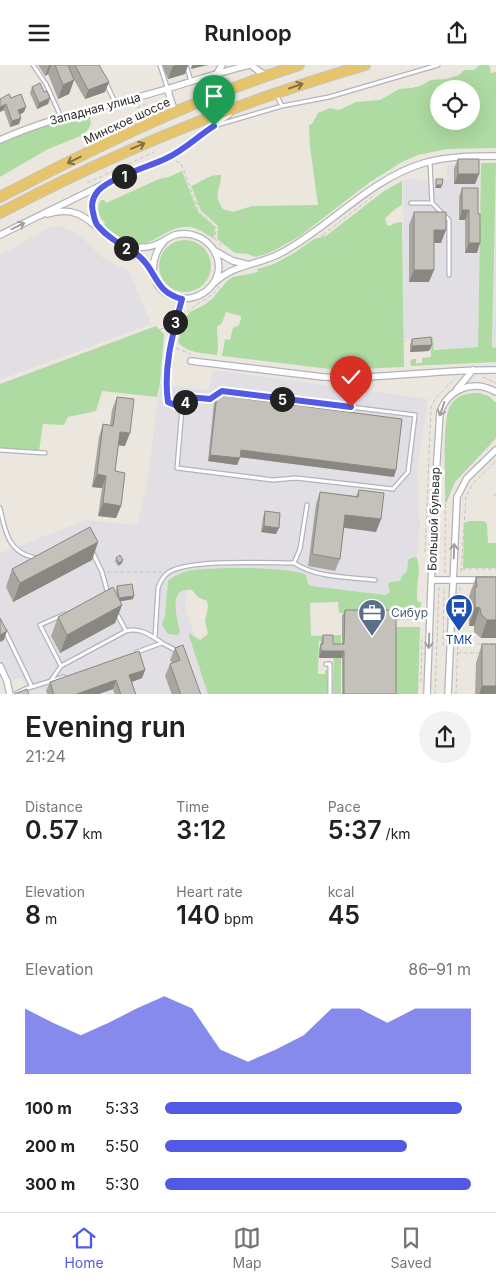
<!DOCTYPE html>
<meta charset="utf-8">
<style>
:root{--surface:#fff;--page:#f2f2f2;--text:#222;--muted:#767676;--line:#e0e0e0;--accent:#525ae5}
body{margin:0;font-family:Inter,sans-serif;background:var(--page);color:var(--text);height:100vh;display:flex;flex-direction:column;font-size:19px;white-space:nowrap}
*{box-sizing:border-box;margin:0}
p{font-size:16px;color:var(--muted)}
.icon{flex:none;width:28px;height:28px;fill:none;stroke:currentColor;stroke-width:2;stroke-linecap:round;stroke-linejoin:round}
.map{position:relative;height:629px;overflow:hidden}
.details{display:flex;flex-direction:column;background:var(--surface);flex:1}
.details>*{flex:none}
.tools{position:absolute;left:430px;top:15px;display:grid;gap:10px}
.tools a{display:grid;place-items:center;width:50px;height:50px;border-radius:50%;background:var(--surface);box-shadow:0 5px 20px #0002;font-size:25px}
.pin{position:absolute;display:grid;place-items:center;width:42px;height:42px;color:#fff;margin:-51px -21px;border-radius:50% 50% 50% 0;rotate:-45deg;box-shadow:0 0 5px #0007}
.pin .icon{rotate:45deg}
.km{position:absolute;width:25px;height:25px;margin:-12px;border-radius:50%;background:#222;color:#fff;font-size:14px;line-height:25px;text-align:center}
.round{display:grid;place-items:center;flex:none;width:52px;height:52px;border-radius:26px;background:var(--page)}
.summary{display:flex;align-items:center;justify-content:space-between;height:85px;padding:0 25px}
h1{font-size:28px;font-weight:600;line-height:38px}
.metrics{display:grid;grid-template-columns:repeat(3,1fr);gap:8px;height:85px;padding:5px 25px}
.metrics div{display:grid;align-content:center}
.metrics b{font-size:25px;font-weight:600}
.metrics small{font-size:14px;font-weight:400}
.metrics p{font-size:14px}
.chart{height:140px;padding:10px 25px}
.chart p{display:flex;justify-content:space-between}
.chart svg{width:100%;height:90px;margin-top:5px;fill:var(--accent);opacity:.7}
ul{padding:0 25px;list-style:none;font-size:16px}
li{display:grid;grid-template-columns:80px 60px 1fr;align-items:center;height:38px}
li i{height:12px;border-radius:6px;background:var(--accent)}
header{display:flex;justify-content:space-between;align-items:center;height:65px;padding:0 25px;background:var(--surface);font-size:22px;font-weight:600}
.menu{display:flex;justify-content:space-around;align-items:center;height:70px;border-top:1px solid var(--line);background:var(--surface);font-size:14px;color:var(--muted)}
.menu a{display:grid;justify-items:center;gap:2px}
.menu .active{color:var(--accent)}
.map>svg:first-child{display:block}
.industrial{fill:#e1dfe4}
.green{fill:#aedba2;fill-rule:evenodd}
.lines{fill:none;stroke-linecap:round;stroke-linejoin:round}
.service-casing{stroke:#b2b3bd;stroke-width:5.5}
.minor-casing{stroke:#b2b3bd;stroke-width:8}
.trunk-casing{stroke:#c4c4c4;stroke-width:12}
.path{stroke:#c4c4c4;stroke-width:1;stroke-dasharray:4 2.5;stroke-linecap:butt}
.service{stroke:#fff;stroke-width:3}
.minor{stroke:#fff;stroke-width:5.5}
.trunk{stroke:#e6c46c;stroke-width:10}
.wall{fill:#a9a6a0}
.shaded-wall{fill:#898782}
.building{fill:#c4c1ba;stroke:#898782}
.oneway{stroke:#7f7048}
.oneway2{stroke:#a0a0a0}
.route-casing{stroke:#fff;stroke-width:10}
.route{stroke:#525ae5;stroke-width:6}
.labels{text-anchor:middle;stroke-width:5;stroke-linejoin:round;paint-order:stroke}
.street-label{font-size:12px;fill:#2b2b2b;stroke:#fff}
.service-label{font-size:12px;fill:#4e5e75;stroke:#fff;text-anchor:start}
.transit-label{font-size:12px;fill:#164399;stroke:#fff}
</style>
<header><svg class="icon" aria-label="menu" viewBox="0 0 24 24"><path d="M4 6h16M4 12h16M4 18h16"/></svg>Runloop<svg class="icon" aria-label="share" viewBox="0 0 24 24"><path d="M12 15V3M7 8l5-5 5 5M5 13v7h14v-7"/></svg></header>
<div class="map">
<svg width="496" height="630" viewBox="0 0 496 630">
<rect width="100%" height="100%" fill="#ebe7df"/>
<path class="industrial" d="M 480,99 L 478,282 L 435,284 L 433,272 L 404,274 L 403,114 L 447,115 L 447,100 Z
M 496,135 L 496,282 L 493,282 Z
M 59,161 L 79,169 L 103,193 L 129,206 L 151,259 L 0,315 L 0,190 L 48,163 Z
M 213,305 L 428,334 L 417,407 L 420,461 L 413,536 L 188,507 L 185,542 L 214,629 L 29,629 L 22,613 L 13,615 L 0,594 L 0,488 L 87,455 L 137,460 L 148,413 L 160,319 L 206,325 L 210,322 Z"/>
<path class="green" d="M 480,0 L 489,0 L 491,8 L 496,7 L 496,83 L 447,84 L 418,90 L 402,97 L 370,117 L 300,171 L 275,185 L 263,190 L 255,192 L 248,189 L 235,188 L 217,174 L 218,161 L 201,146 L 191,121 C 202,117 208,109 221,110 C 221,127 212,127 223,144 L 233,147 L 252,141 L 318,140 L 310,82 L 309,60 L 312,59 L 318,48 L 330,43 L 339,45 L 356,37 L 380,35 L 399,24 L 412,23 L 422,20 L 431,15 L 447,14 L 459,10 L 464,5 L 474,5 ZM 439,24 L 471,24 L 471,56 L 439,56 Z
M 85,49 L 90,52 L 91,58 L 89,63 L 83,70 L 48,84 L 0,112 L 0,78 L 27,66 Z
M 481,98 L 496,98 L 492,282 L 496,283 L 496,297 L 411,301 L 410,296 L 412,294 L 416,294 L 416,298 L 422,298 L 422,293 L 431,292 L 430,272 L 433,272 L 434,285 L 478,282 Z
M 182,106 L 198,147 L 215,162 L 214,174 C 206,169 199,163 189,162 C 175,161 168,167 157,173 C 137,185 119,175 104,160 L 105,158 C 99,152 96,143 101,135 L 104,135 L 106,138 L 159,114 L 169,112 Z
M 402,116 L 402,140 C 393,145 392,147 385,154 L 387,160 L 390,161 L 395,158 L 402,157 L 404,302 L 338,305 L 222,291 L 225,274 L 230,275 L 233,263 L 239,260 L 241,254 L 241,251 L 226,247 L 222,258 L 217,262 C 217,273 219,280 217,290 C 203,288 187,288 178,277 L 185,253 L 190,247 L 204,240 L 212,234 L 227,216 L 233,212 L 258,207 L 257,204 L 274,199 L 294,188 L 314,174 L 326,171 L 384,126 Z
M159 201a26 26 0 1 1 52 0a26 26 0 1 1-52 0Z
M 156,261 L 164,269 L 160,318 L 157,332 L 102,326 L 96,346 L 68,352 L 64,360 L 43,359 L 39,386 L 0,383 L 0,319 Z
M 480,328 L 490,332 L 496,338 L 496,373 L 455,417 L 446,438 C 445,420 442,355 450,341 C 457,329 468,328 480,328 Z
M 469,456 L 484,456 L 487,459 L 488,478 L 496,478 L 496,503 L 463,503 L 464,458 Z
M 416,492 C 423,502 414,524 418,537 L 421,537 L 420,555 L 396,555 L 395,547 L 339,548 L 338,537 L 310,538 L 311,571 L 341,570 L 341,629 L 333,629 L 334,576 L 319,576 L 318,609 L 325,609 L 325,605 L 327,605 L 328,629 L 208,629 L 189,571 L 189,568 L 200,575 L 208,569 L 205,556 L 208,542 L 207,536 L 198,532 L 192,525 C 166,521 178,555 180,567 L 178,570 L 168,569 L 162,560 L 165,550 L 168,516 C 172,512 182,507 188,506 C 206,502 292,501 306,510 L 308,519 L 311,521 L 385,530 L 388,529 L 390,527 L 388,520 L 390,517 L 400,516 L 402,511 L 407,506 C 409,498 405,493 416,492 Z
M 396,562 L 420,562 L 418,629 L 396,630 Z"/>
<g class="lines">
<defs>
<path id="service" d="M 33,0 L 46,19 L 61,52
M 160,0 L 167,22
M 186,0 L 191,16
M 106,18 L 115,37
M 277,31 L 282,41 L 329,32 L 438,0
M 217,60 L 282,41
M 430,97 L 432,138 L 449,155 L 449,210
M 411,138 L 432,138
M 170,281 L 165,320 L 168,337 L 182,343 L 177,403 L 273,415 L 296,413 L 393,424 L 408,407 L 415,350 L 222,326 L 210,335 L 188,332 L 182,343
M 0,385 L 45,388
M 0,443 C 5,466 8,488 36,493
M 92,486 L 102,507 L 108,529
M 294,498 L 300,484 L 307,440
M 5,566 L 32,622
M 126,566 C 139,562 151,570 162,578
M 155,573 L 158,523 C 160,517 163,511 169,507 C 191,494 266,498 294,498 C 317,513 348,512 375,515
M 137,587 L 162,578 L 177,586
M 326,599 L 330,599 L 330,630
M 61,601 L 126,566 L 117,549
M 50,617 L 61,601 L 40,560 L 65,549
M 13,630 L 25,624 L 64,612"/>
<path id="minor" d="M 251,0 L 260,7 L 268,10
M 167,23 L 175,48
M 206,35 L 210,20 L 222,0
M 0,75 C 46,54 94,44 142,31 C 178,21 213,9 249,0
M 47,149 C 80,139 90,158 114,176 C 129,187 141,191 153,207
M 96,160 C 92,144 90,132 104,122
M 0,170 L 102,120 L 168,93 L 229,49
M 124,182 C 135,182 144,184 155,180 C 162,178 168,172 175,170 C 189,166 205,172 213,184 C 231,210 203,241 174,232 C 147,223 149,193 165,175
M 215,186 L 233,196 L 246,199
M 214,218 C 235,198 258,201 283,187 C 331,161 370,114 424,98 C 448,91 472,91 496,91
M 170,281 L 173,262 L 182,234
M 191,296 L 323,312 C 381,315 438,304 496,305
M 457,324 L 473,305
M 432,515 L 496,515
M 0,601 L 7,616 L 10,630
M 427,630 L 434,442 L 440,347 C 449,323 474,314 496,327
M 448,630 L 457,432 L 467,413 L 496,385"/>
<path id="trunk" d="M 0,132 C 96,82 195,33 299,0
M 0,148 C 117,86 238,37 365,0"/>
</defs>
<use href="#service" class="service-casing"/>
<use href="#minor" class="minor-casing"/>
<use href="#trunk" class="trunk-casing"/>
<path class="path" d="M 141,47 L 139,47 L 137,43 L 146,39 L 144,36
M 176,96 L 181,98 L 199,147 L 216,162 L 215,174 L 222,182
M 87,118 L 154,87
M 196,138 L 220,150 L 288,155 L 309,164
M 321,170 L 329,175 L 341,191 L 372,222 L 382,237 L 399,258 L 403,273 L 406,277
M 323,170 L 373,131
M 183,253 C 191,239 209,236 219,222
M 176,283 L 191,289
M 483,312 L 496,318
M 0,320 L 167,262
M 485,330 L 496,338
M 493,431 L 496,429
M 446,438 L 454,417 L 496,373
M 425,487 L 431,343 L 435,334 L 455,313
M 462,504 L 496,504
M 107,507 L 162,507
M 461,507 L 466,431 L 475,416 L 496,396
M 445,508 L 446,367
M 458,579 L 496,579
M 443,581 L 444,522
M 457,588 L 478,588
M 421,617 L 422,574
M 435,630 L 439,521
M 456,630 L 460,522"/>
<use href="#service" class="service"/>
<use href="#minor" class="minor"/>
<use href="#trunk" class="trunk"/>
</g>
<path class="wall" d="M 38,0 L 99,0 L 105,27 L 85,34 L 73,13 L 74,15 L 69,29 L 58,34 L 48,9 L 45,11 Z
M 162,0 L 188,0 L 185,9 L 168,14 Z
M 32,22 L 44,27 L 50,33 L 48,39 L 37,44 L 30,28 Z
M 9,29 L 11,33 L 26,42 L 24,47 L 20,50 L 21,53 L 19,59 L 10,62 L 4,45 Z
M 458,94 L 479,109 L 475,119 L 454,119 L 454,103 Z
M 462,123 L 478,149 L 477,188 L 465,188 L 465,155 L 459,155 L 459,132 Z
M 414,147 L 441,178 L 434,178 L 429,217 L 409,217 L 409,160 Z
M 412,274 L 432,280 L 429,286 L 410,287 L 410,280 Z
M 217,330 L 394,412 L 240,392 L 237,400 L 208,396 L 214,337 Z
M 117,332 L 125,381 L 118,380 L 115,406 L 121,441 L 116,453 L 98,451 L 102,423 L 92,422 L 99,372 L 103,359 L 110,360 L 112,345 Z
M 359,425 L 381,454 L 376,467 L 344,463 L 340,494 L 335,506 L 308,501 L 316,439 L 320,427 L 356,431 Z
M 265,446 L 276,469 L 261,467 L 263,452 Z
M 98,477 L 92,495 L 13,537 L 6,522 L 12,504 Z
M 116,493 L 122,498 L 118,501 L 115,496 Z
M 476,512 L 496,512 L 496,573 L 481,573 L 474,567 L 474,561 L 469,561 L 469,540 L 470,537 L 469,531 Z
M 117,521 L 133,534 L 120,536 L 122,540 L 115,558 L 60,588 L 51,571 L 58,552 L 117,529 L 116,525 Z
M 345,545 L 396,630 L 342,630 L 342,593 L 319,593 L 319,585 L 323,570 L 333,579 L 342,579 L 342,551 Z
M 482,579 L 496,630 L 475,630 L 476,598 Z
M 175,583 L 201,630 L 172,630 L 165,611 L 170,599 L 172,598 L 170,595 Z
M 145,605 L 142,613 L 132,617 L 136,630 L 115,630 L 113,624 L 96,630 L 48,630 L 46,626 L 50,617 Z"/>
<path class="shaded-wall" d="M 49,0 L 51,0 L 48,9 L 45,11 Z
M 177,0 L 188,0 L 185,9 L 168,14 L 173,1 Z
M 192,0 L 208,0 L 191,4 Z
M 74,15 L 69,29 L 58,34 L 63,20 Z
M 109,17 L 105,27 L 85,34 L 88,25 Z
M 50,33 L 48,39 L 37,44 L 39,38 Z
M 6,39 L 4,45 L 0,47 L 0,42 Z
M 26,42 L 24,47 L 16,51 L 18,45 Z
M 21,53 L 19,59 L 10,62 L 12,56 Z
M 458,109 L 479,109 L 475,119 L 454,119 Z
M 436,120 L 442,120 L 441,123 L 435,123 Z
M 462,145 L 469,145 L 465,155 L 459,155 Z
M 434,165 L 446,165 L 441,178 L 429,178 Z
M 469,178 L 480,178 L 477,188 L 465,188 Z
M 414,205 L 434,205 L 429,217 L 409,217 Z
M 432,280 L 429,286 L 410,287 L 412,281 Z
M 120,367 L 130,368 L 125,381 L 115,380 Z
M 241,385 L 396,405 L 394,412 L 239,392 Z
M 210,390 L 240,393 L 237,400 L 208,396 Z
M 97,409 L 106,411 L 102,423 L 92,422 Z
M 103,438 L 121,441 L 116,453 L 98,451 Z
M 345,450 L 381,454 L 376,467 L 341,462 Z
M 264,461 L 279,463 L 276,469 L 261,467 Z
M 98,477 L 92,495 L 13,537 L 20,518 Z
M 123,495 L 122,498 L 118,501 L 119,498 Z
M 134,531 L 133,534 L 118,537 L 119,533 Z
M 122,540 L 115,558 L 60,588 L 67,570 Z
M 475,542 L 480,543 L 474,561 L 469,561 Z
M 487,555 L 496,555 L 496,573 L 481,573 Z
M 7,566 L 4,575 L 0,577 L 0,570 Z
M 321,586 L 344,586 L 342,593 L 319,593 Z
M 145,605 L 142,613 L 126,619 L 129,610 Z
M 116,615 L 113,624 L 96,630 L 74,630 Z
M 482,621 L 496,621 L 496,630 L 479,630 Z"/>
<path class="building" d="M 55,0 L 68,0 L 74,15 L 63,20 Z
M 75,0 L 99,0 L 109,17 L 88,25 Z
M 40,18 L 44,27 L 47,26 L 50,33 L 39,38 L 32,22 Z
M 9,29 L 11,33 L 21,29 L 26,42 L 18,45 L 21,53 L 12,56 L 6,39 L 0,42 L 0,34 Z
M 458,94 L 479,94 L 479,109 L 458,109 Z
M 436,114 L 443,114 L 442,120 L 436,120 Z
M 462,123 L 478,123 L 478,149 L 480,149 L 480,178 L 469,178 L 469,145 L 462,145 Z
M 414,147 L 446,147 L 446,165 L 434,165 L 434,205 L 414,205 Z
M 431,272 L 432,280 L 412,281 L 412,274 Z
M 217,330 L 402,354 L 396,405 L 241,385 L 240,393 L 210,390 Z
M 117,332 L 134,334 L 130,368 L 120,367 L 115,406 L 125,408 L 121,441 L 103,438 L 106,411 L 97,409 L 103,359 L 113,361 Z
M 359,425 L 384,428 L 381,454 L 345,450 L 340,494 L 312,489 L 320,427 L 358,432 Z
M 265,446 L 280,448 L 279,463 L 264,461 Z
M 90,462 L 98,477 L 20,518 L 12,504 Z
M 120,490 L 123,495 L 119,498 L 116,493 Z
M 476,512 L 496,512 L 496,555 L 487,555 L 481,549 L 480,543 L 475,542 L 475,522 L 477,522 Z
M 132,519 L 134,531 L 119,533 L 117,521 Z
M 113,522 L 122,540 L 67,570 L 58,552 Z
M 345,545 L 396,545 L 396,629 L 344,629 L 344,586 L 321,586 L 321,579 L 323,579 L 323,570 L 333,570 L 333,579 L 344,579 Z
M 0,553 L 7,566 L 0,570 Z
M 482,579 L 496,579 L 496,621 L 482,621 Z
M 183,580 L 201,630 L 181,630 L 170,599 L 180,595 L 175,583 Z
M 139,586 L 145,605 L 129,610 L 136,630 L 121,630 L 116,615 L 74,630 L 54,630 L 50,617 Z
M 27,624 L 29,630 L 15,630 L 14,629 Z"/>
<defs><path id="oneway-shaft" d="M-6 0H5M1.5-3L5.5 0L1.5 3" fill="none" stroke-width="1.6" stroke-linecap="round" stroke-linejoin="round" transform="scale(1.25)"/></defs>
<g class="oneway">
<use href="#oneway-shaft" transform="translate(296 21) rotate(-19)"/>
<use href="#oneway-shaft" transform="translate(138 81) rotate(-23)"/>
<use href="#oneway-shaft" transform="translate(74 95) rotate(153)"/>
</g>
<g class="oneway2">
<use href="#oneway-shaft" transform="translate(18 161) rotate(-26)"/>
<use href="#oneway-shaft" transform="translate(442 344) rotate(109)"/>
<use href="#oneway-shaft" transform="translate(454 486) rotate(-88)"/>
<use href="#oneway-shaft" transform="translate(429 576) rotate(92)"/>
</g>
<g class="lines">
<defs>
<path id="route" d="M 214,61 C 198,71 184,85 167,93 C 149,102 111,112 98,126 C 93,132 91,140 93,147 C 94,152 95,158 98,161 C 108,173 122,180 135,188 C 158,204 152,226 182,234 C 173,268 163,302 168,337 L 182,343 L 188,332 L 210,334 L 222,326 L 351,342"/>
</defs>
<use href="#route" class="route-casing"/>
<use href="#route" class="route"/>
</g>
<defs>
<symbol id="bus-pin" viewBox="-11 -11 22 30"><path d="M0 17L-7.5 6A9.5 9.5 0 1 1 7.5 6Z" fill="#1a4fb4" stroke="#fff"/><path d="M-5-6H5V4H4V6H2V4H-2V6H-4V4H-5ZM-3.5-4V0h7V-4ZM-3.5 1.2v1.5H-2V1.2ZM2 1.2v1.5H3.5V1.2Z" fill="#fff"/></symbol>
<symbol id="office-pin" viewBox="-11 -11 22 30"><path d="M0 17L-7.5 6A9.5 9.5 0 1 1 7.5 6Z" fill="#5c6f8a" stroke="#fff"/><path d="M-6-3h4V-5.5h4V-3h4V5H-6ZM-1-4.5V-3h2v-1.5ZM-6 0V1H6V0Z" fill="#fff"/></symbol>
</defs>
<g fill-rule="evenodd">
<use href="#bus-pin" x="443" y="527" width="32" height="43"/>
<use href="#office-pin" x="356" y="532" width="32" height="43"/>
</g>
<g class="labels">
<g class="street-label">
<text transform="translate(95 44) rotate(-15)" y="4">Западная улица</text>
<text transform="translate(127 56) rotate(-25)" y="4">Минское шоссе</text>
<text transform="translate(434 454) rotate(-88)" y="4">Большой бульвар</text>
</g>
<g class="service-label">
<text x="391" y="552">Сибур</text>
</g>
<g class="transit-label">
<text x="459" y="579">ТМК</text>
</g>
</g>
</svg>
<div class="tools">
<a><svg class="icon" aria-label="locate" viewBox="0 0 24 24"><circle cx="12" cy="12" r="6"/><path d="M12 2v4M12 18v4M2 12h4M18 12h4"/></svg></a>
</div>
<div class="pin" style="left:214px;top:61px;background:#1e9e55"><svg class="icon" aria-label="arrive" viewBox="0 0 24 24"><path d="M6 21V4h12l-3 4 3 4H6"/></svg></div>
<div class="pin" style="left:351px;top:342px;background:#d93025"><svg class="icon" aria-label="check" viewBox="0 0 24 24"><path d="M5 12l5 5 9-10"/></svg></div>
<b class="km" style="left:124px;top:111px">1</b>
<b class="km" style="left:126px;top:183px">2</b>
<b class="km" style="left:175px;top:257px">3</b>
<b class="km" style="left:185px;top:337px">4</b>
<b class="km" style="left:282px;top:334px">5</b>
</div>
<section class="details">
<div class="summary"><div><h1>Evening run</h1><p>21:24</p></div><a class="round"><svg class="icon" aria-label="share" viewBox="0 0 24 24"><path d="M12 15V3M7 8l5-5 5 5M5 13v7h14v-7"/></svg></a></div>
<div class="metrics">
<div><p>Distance</p><b>0.57<small> km</small></b></div>
<div><p>Time</p><b>3:12</b></div>
<div><p>Pace</p><b>5:37<small> /km</small></b></div>
</div>
<div class="metrics">
<div><p>Elevation</p><b>8<small> m</small></b></div>
<div><p>Heart rate</p><b>140<small> bpm</small></b></div>
<div><p>kcal</p><b>45</b></div>
</div>
<div class="chart"><p><span>Elevation</span>86–91 m</p>
<svg viewBox="0 0 160 44" preserveAspectRatio="none"><path d="M0 44V12L10 19L20 25L30 19L40 12L50 6L60 12L70 32L80 38L90 32L100 25L110 12L120 12L130 19L140 12L150 12L160 12V44z"/></svg>
</div>
<ul>
<li><b>100 m</b>5:33<i style="width:97%"></i></li>
<li><b>200 m</b>5:50<i style="width:79%"></i></li>
<li><b>300 m</b>5:30<i style="width:100%"></i></li>
</ul>
</section>
<nav class="menu">
<a class="active"><svg class="icon" aria-label="home" viewBox="0 0 24 24"><path d="M3 11l9-7 9 7M6 9v11h12V9"/></svg>Home</a>
<a><svg class="icon" aria-label="map" viewBox="0 0 24 24"><path d="M3 6l6-2 6 2 6-2v14l-6 2-6-2-6 2zM9 4v14M15 6v14"/></svg>Map</a>
<a><svg class="icon" aria-label="saved" viewBox="0 0 24 24"><path d="M7 4h10v16l-5-4-5 4z"/></svg>Saved</a>
</nav>
